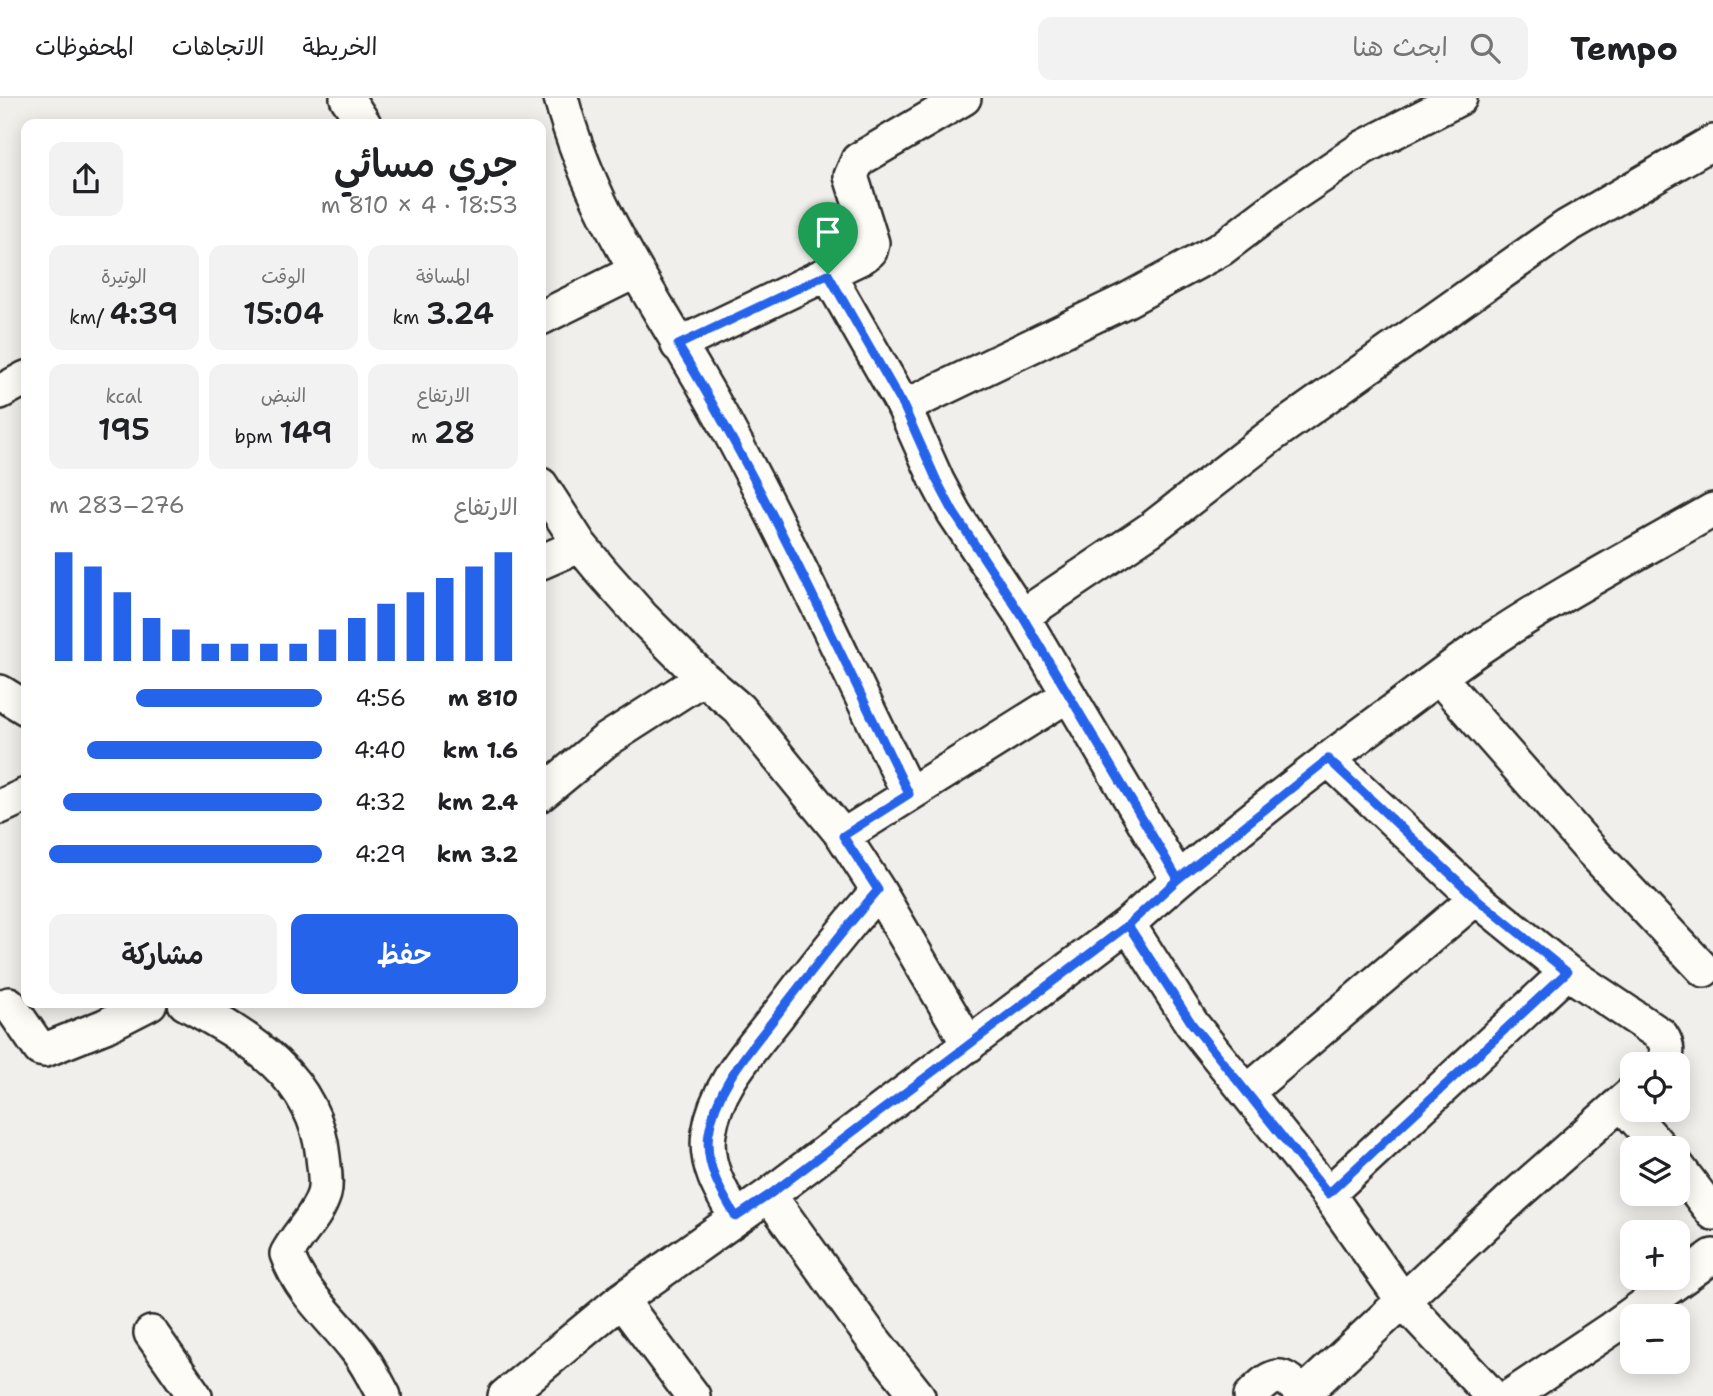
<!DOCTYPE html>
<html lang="ar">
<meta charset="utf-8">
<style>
:root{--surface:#fff;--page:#f2f2f2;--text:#202124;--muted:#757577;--line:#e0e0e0;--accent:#2563eb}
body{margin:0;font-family:"Shantell Sans","Playpen Sans Arabic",sans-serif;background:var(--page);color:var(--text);direction:rtl;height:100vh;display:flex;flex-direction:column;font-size:26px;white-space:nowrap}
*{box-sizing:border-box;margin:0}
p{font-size:23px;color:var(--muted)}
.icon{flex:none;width:38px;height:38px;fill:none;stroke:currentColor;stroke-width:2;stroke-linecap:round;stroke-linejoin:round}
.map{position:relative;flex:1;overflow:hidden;direction:ltr}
.panel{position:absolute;left:21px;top:21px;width:525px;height:889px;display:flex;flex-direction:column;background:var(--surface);border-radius:14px;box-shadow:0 4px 18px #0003;direction:rtl}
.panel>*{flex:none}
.controls{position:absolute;left:1620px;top:954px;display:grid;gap:14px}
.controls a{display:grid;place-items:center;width:70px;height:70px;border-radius:14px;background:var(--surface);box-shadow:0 4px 18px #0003;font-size:35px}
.pin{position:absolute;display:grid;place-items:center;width:60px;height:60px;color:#fff;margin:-72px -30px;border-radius:50% 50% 50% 0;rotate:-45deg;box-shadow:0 0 7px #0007}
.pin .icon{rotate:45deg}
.round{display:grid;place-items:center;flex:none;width:74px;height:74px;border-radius:14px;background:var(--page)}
.headline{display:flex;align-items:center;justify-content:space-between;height:119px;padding:0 28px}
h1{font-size:38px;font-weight:600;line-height:52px}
.figures{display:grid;grid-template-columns:repeat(3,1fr);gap:10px;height:119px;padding:7px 28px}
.figures div{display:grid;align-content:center;border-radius:14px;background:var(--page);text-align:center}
.figures b{font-size:30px;font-weight:600}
.figures small{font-size:19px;font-weight:400}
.figures p{font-size:19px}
.chart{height:196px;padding:14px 28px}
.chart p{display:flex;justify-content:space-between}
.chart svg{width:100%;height:126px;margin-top:7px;stroke:var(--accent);stroke-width:6}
.cta{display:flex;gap:14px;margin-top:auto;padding:14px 28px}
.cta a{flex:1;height:80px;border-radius:14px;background:var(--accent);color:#fff;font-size:28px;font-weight:600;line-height:80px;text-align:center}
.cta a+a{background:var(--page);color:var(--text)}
ul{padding:0 28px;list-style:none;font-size:23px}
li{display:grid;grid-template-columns:112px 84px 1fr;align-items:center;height:52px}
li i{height:18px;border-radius:9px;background:var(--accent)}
header{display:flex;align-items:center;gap:42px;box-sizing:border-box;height:98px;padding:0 35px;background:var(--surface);border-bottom:2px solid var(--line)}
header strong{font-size:33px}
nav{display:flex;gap:38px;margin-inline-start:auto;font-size:24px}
.search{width:490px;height:63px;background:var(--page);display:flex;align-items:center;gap:18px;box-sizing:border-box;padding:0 24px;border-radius:14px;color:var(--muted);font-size:26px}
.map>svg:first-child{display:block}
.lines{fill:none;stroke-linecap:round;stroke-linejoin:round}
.minor-casing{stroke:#2b2b2b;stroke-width:38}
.minor{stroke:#fdfcf7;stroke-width:33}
.route-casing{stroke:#fff;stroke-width:14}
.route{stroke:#2563eb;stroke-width:9}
</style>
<header>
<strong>Tempo</strong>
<div class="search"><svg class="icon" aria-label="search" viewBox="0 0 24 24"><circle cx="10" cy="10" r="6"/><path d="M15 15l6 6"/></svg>ابحث هنا</div>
<nav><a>الخريطة</a><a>الاتجاهات</a><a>المحفوظات</a></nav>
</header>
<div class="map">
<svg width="1713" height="1298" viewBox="0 0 1713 1298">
<rect width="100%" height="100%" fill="#f0efeb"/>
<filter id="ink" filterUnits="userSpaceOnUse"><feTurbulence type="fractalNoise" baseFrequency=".0143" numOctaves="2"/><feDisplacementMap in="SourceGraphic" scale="14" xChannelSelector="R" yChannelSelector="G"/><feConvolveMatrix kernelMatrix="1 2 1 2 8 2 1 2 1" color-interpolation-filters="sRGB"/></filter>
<g filter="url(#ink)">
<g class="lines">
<defs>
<path id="minor" d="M 347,0 L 364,26
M 561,0 C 593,121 662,210 720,316 C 788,440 847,570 909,696
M 828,176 L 904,309 L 937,383 L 954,415 L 1022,518 L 1178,781
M 541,220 L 634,174
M 678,247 L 862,159 L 870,153 L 872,145 L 851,78 L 858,62 L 964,0
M 0,294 L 26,280
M 904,309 L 1127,202 L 1221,151 L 1287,101 L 1364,49 L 1460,0
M 541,387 L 580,447 L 603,475 L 643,520 L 703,580 L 739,611 L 843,738 L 878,792 L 969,947
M 541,464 L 580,447
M 1022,518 L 1151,431 L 1272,337 L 1566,129 L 1713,44
M 1439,579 L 1589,750 L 1704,872
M 0,594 L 26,610
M 1328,661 L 1476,800 L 1567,874 L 1661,937 C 1668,947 1669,955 1663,966
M 541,696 L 605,643 L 703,580
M 0,709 L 26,697
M 843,738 L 1068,597
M 1128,826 L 1192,926 L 1328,1096 L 1404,1204 L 1492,1298
M 185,905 C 249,940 315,978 323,1059 C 324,1070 327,1085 324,1096 C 317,1119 298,1135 287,1156 C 300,1194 332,1220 356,1251 C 367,1265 376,1283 384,1298
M 9,906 L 40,951 L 45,952 L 105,928 L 150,905
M 1247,994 L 1476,800
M 1621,1005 L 1661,1050
M 1678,1069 L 1713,1115
M 1328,1096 L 1567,874
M 769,1097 L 872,1240 L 918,1298
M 736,1119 C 721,1094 704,1066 709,1035 C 716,988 750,953 778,917 C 810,874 843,833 878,792
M 621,1202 L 693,1298
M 151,1235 L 195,1298
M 1303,1296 L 1514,1099 L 1633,994
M 505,1298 L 621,1202 L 769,1097 L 1128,826 C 1209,752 1297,684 1385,619 C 1419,594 1453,567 1488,544 C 1560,496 1638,455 1713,412
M 1251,1298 C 1276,1273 1280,1272 1305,1298
M 1511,1298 L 1611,1231 L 1713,1158"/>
</defs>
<use href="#minor" class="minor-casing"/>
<use href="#minor" class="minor"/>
</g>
</g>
<g class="lines" filter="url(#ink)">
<defs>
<path id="route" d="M 828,176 L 678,247 C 766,391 835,545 909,696 L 843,738 L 878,792 C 844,831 813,871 781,912 C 752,950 716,987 709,1035 C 704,1066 721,1094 736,1119 L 769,1097 L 1128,827 L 1178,781 L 1328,661 L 1476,800 L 1567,874 L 1328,1096 L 1192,926 L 1128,827 L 1178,781 L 1022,518 L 954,415 L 937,383 L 904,309 L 828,176"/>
</defs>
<use href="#route" class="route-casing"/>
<use href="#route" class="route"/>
</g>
</svg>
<div class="controls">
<a><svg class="icon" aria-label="locate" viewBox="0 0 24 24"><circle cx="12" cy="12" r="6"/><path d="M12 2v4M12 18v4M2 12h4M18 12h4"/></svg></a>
<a><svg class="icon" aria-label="layers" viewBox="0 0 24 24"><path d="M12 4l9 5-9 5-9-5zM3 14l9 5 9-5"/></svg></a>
<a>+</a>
<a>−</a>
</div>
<div class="pin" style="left:828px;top:176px;background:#1e9e55"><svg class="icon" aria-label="arrive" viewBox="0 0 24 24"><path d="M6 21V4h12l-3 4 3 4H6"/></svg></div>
<section class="panel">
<div class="headline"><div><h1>جري مسائي</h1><p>18:53 · 4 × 810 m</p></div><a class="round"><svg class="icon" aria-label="share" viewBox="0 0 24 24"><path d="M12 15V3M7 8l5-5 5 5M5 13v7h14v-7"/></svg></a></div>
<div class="figures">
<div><p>المسافة</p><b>3.24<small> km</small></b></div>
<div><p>الوقت</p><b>15:04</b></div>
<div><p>الوتيرة</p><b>4:39<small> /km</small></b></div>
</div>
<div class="figures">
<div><p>الارتفاع</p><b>28<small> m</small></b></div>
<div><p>النبض</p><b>149<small> bpm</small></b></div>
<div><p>kcal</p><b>195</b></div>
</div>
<div class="chart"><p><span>الارتفاع</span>276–283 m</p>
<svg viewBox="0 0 160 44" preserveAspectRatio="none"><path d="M5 44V6M15 44V11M25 44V20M35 44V29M45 44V33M55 44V38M65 44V38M75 44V38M85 44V38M95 44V33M105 44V29M115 44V24M125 44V20M135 44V15M145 44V11M155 44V6"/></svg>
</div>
<ul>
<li><b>810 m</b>4:56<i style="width:68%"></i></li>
<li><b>1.6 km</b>4:40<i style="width:86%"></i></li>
<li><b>2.4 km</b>4:32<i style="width:95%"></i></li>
<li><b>3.2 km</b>4:29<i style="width:100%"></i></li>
</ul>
<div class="cta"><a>حفظ</a><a>مشاركة</a></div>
</section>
</div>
